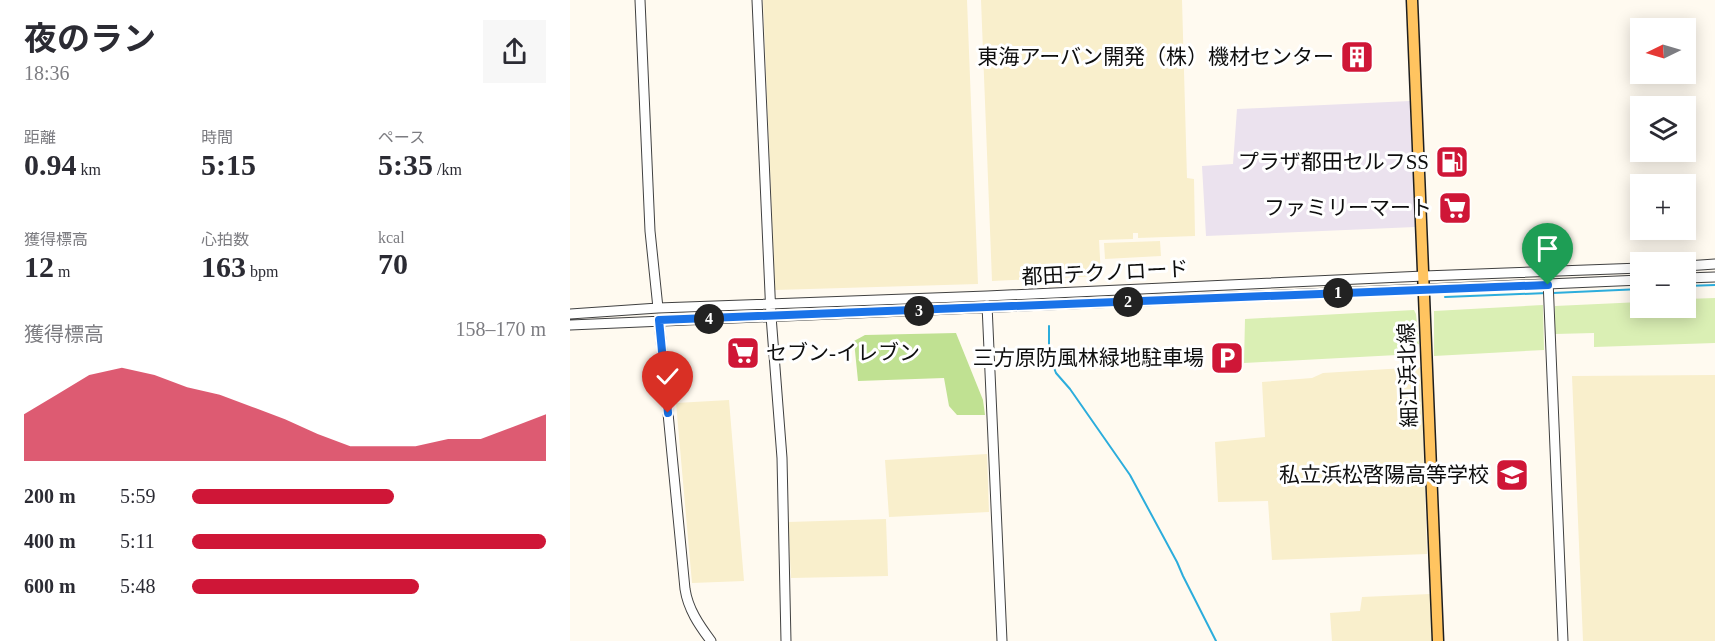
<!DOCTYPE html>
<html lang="ja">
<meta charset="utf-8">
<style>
:root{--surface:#fff;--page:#f7f7f7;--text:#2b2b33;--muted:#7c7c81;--accent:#cf1637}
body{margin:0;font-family:"Times New Roman","Noto Sans JP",serif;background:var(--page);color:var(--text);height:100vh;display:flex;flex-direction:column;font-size:22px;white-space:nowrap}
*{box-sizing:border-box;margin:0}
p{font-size:20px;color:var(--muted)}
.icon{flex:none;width:33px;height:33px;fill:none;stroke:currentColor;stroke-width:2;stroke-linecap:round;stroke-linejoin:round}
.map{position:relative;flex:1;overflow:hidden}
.side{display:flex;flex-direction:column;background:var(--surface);width:570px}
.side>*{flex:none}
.needle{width:39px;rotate:265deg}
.buttons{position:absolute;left:1060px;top:18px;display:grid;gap:12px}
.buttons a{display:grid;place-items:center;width:66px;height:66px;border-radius:0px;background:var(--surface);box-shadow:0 3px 15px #0003;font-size:30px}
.pin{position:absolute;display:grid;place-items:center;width:51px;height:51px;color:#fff;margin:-62px -26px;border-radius:50% 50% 50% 0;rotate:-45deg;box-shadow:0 0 6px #0007}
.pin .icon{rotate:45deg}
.km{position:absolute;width:30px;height:30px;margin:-15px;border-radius:50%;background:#222;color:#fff;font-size:16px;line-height:30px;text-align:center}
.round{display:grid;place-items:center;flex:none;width:63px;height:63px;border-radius:0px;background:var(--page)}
.overview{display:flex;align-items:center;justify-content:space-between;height:102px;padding:0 24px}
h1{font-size:33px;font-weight:700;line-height:45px}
.metrics{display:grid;grid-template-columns:repeat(3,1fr);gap:9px;height:102px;padding:6px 24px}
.metrics div{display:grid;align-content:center}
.metrics b{font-size:30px;font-weight:700}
.metrics small{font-size:16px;font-weight:400}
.metrics p{font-size:16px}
.chart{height:168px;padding:12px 24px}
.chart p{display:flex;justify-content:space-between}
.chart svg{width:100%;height:108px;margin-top:6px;fill:var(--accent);opacity:.7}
ul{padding:0 24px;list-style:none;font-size:20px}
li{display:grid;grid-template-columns:96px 72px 1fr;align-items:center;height:45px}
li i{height:15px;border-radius:8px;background:var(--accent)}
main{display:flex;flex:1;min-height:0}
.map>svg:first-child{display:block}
.industrial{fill:#ebe2ee}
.farmland{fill:#f9efcc}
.green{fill:#daefb4}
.forest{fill:#c0e192}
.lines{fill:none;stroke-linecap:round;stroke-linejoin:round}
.stream{stroke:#2caddc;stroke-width:2}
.minor-casing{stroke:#414141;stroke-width:11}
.major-casing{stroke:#1f1f1f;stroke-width:13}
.minor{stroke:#fff;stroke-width:9}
.major{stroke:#ffc460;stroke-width:10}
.route-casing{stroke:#fff;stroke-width:12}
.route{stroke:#1a73e8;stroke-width:8}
.labels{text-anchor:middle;stroke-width:6;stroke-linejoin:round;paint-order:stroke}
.poi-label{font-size:21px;fill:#0e0e0e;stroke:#fff;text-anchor:end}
.street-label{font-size:21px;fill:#0e0e0e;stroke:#fff}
</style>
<main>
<section class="side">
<div class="overview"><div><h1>夜のラン</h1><p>18:36</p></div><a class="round"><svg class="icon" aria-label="share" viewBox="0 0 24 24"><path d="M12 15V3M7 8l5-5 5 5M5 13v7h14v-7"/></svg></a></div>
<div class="metrics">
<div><p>距離</p><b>0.94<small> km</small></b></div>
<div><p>時間</p><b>5:15</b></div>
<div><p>ペース</p><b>5:35<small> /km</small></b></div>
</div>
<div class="metrics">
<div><p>獲得標高</p><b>12<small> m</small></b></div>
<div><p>心拍数</p><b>163<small> bpm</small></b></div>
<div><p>kcal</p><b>70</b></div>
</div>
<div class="chart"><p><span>獲得標高</span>158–170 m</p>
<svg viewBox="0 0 160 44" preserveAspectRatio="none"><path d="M0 44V25L10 17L20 9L30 6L40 9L50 14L60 17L70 22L80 27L90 33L100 38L110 38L120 38L130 35L140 35L150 30L160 25V44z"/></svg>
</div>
<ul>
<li><b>200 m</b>5:59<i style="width:57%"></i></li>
<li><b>400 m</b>5:11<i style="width:100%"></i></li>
<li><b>600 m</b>5:48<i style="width:64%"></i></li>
</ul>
</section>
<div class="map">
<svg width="1145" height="641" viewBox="0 0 1145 641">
<rect width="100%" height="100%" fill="#fffaf0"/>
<path class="industrial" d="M 840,101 L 845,227 L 636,236 L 632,166 L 663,164 L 667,109 Z"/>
<path class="farmland" d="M 193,0 L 397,0 L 408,284 L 205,290 Z
M 411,0 L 612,0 L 617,178 L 624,179 L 625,236 L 568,238 L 568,233 L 563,233 L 563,239 L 529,240 L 531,276 L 422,281 Z
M 590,241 L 591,256 L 535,259 L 534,243 Z
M 851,367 L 857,554 L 702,560 L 698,501 L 648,502 L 645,442 L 695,437 L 692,382 L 742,378 L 753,373 Z
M 1145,375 L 1145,641 L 1013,641 L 1002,376 Z
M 159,400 L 174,581 L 122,583 L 106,403 Z
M 417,454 L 419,512 L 319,517 L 315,460 Z
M 316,519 L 318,576 L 221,578 L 218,522 Z
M 860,594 L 862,641 L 762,641 L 760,613 L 790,611 L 792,597 Z"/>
<path class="green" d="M 1145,298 L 1145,343 L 1024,347 L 1024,333 L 985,334 L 985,306 L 1071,302 L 1071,308 L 1116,308 L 1116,299 Z
M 973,305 L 974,350 L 864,356 L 864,311 Z
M 844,310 L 846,314 L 849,344 L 846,345 L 846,354 L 674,363 L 675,319 Z"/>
<path class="forest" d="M 386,333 L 413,400 L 415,415 L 387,415 L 379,406 L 374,378 L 288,381 L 284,341 L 295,335 Z"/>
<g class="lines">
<path class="stream" d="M 1116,286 L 1145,285
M 983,293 L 1071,289
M 875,297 L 977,293
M 479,326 L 479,349 L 482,363 L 486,373 L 500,389 L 560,475 L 607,562 L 613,576 L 646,641"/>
<defs>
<path id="minor" d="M 70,0 L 80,231 L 88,308
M 187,0 L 201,316 L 212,458 L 216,641
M 1116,266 L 1145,264
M 1116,278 L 1145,277
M 978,280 L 993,641
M 417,305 L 432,641
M 0,314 L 88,308 L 417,296 L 854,276 L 1071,268
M 89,320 L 115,589 C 118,609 129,625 141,641
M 0,325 L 1071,280"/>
<path id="major" d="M 842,0 L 868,641"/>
</defs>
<use href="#minor" class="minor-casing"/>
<use href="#major" class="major-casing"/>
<use href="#minor" class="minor"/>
<use href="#major" class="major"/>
</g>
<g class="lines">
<defs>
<path id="route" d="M 98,413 L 89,320 L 978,285"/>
</defs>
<use href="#route" class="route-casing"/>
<use href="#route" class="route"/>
</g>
<defs>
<symbol id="building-square" viewBox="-11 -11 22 22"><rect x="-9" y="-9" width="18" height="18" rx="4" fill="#cf1637" stroke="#fff"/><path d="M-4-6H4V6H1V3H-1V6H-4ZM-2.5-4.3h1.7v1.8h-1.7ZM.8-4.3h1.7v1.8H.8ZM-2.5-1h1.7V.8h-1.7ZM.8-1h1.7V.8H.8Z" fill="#fff"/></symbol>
<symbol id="fuel-square" viewBox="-11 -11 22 22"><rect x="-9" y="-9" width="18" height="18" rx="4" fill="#cf1637" stroke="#fff"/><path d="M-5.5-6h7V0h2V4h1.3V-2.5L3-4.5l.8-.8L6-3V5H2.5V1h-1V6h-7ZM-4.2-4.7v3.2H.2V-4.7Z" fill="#fff"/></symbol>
<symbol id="supermarket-square" viewBox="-11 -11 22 22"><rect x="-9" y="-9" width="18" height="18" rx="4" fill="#cf1637" stroke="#fff"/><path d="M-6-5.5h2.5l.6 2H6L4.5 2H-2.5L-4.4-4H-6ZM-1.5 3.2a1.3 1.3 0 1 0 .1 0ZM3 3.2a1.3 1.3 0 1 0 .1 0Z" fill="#fff"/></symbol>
<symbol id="parking-square" viewBox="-11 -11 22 22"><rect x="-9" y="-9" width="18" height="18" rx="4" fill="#cf1637" stroke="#fff"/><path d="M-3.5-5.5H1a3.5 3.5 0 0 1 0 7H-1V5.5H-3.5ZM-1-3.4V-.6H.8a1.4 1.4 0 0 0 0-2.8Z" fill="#fff"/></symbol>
<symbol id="school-square" viewBox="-11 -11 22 22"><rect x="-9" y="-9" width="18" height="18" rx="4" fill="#cf1637" stroke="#fff"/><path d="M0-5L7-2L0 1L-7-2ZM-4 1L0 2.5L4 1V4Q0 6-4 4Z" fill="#fff"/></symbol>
</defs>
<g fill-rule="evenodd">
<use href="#building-square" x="768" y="38" width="38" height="38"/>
<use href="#fuel-square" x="863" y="143" width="38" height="38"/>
<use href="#supermarket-square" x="866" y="189" width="38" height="38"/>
<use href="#supermarket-square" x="154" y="334" width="38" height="38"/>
<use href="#parking-square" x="638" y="339" width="38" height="38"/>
<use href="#school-square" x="923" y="456" width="38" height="38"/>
</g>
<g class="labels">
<g class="poi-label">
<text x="764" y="64">東海アーバン開発（株）機材センター</text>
<text x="859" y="169">プラザ都田セルフSS</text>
<text x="862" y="215">ファミリーマート</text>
<text x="196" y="360" text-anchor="start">セブン-イレブン</text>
<text x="634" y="365">三方原防風林緑地駐車場</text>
<text x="919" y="482">私立浜松啓陽高等学校</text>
</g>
<g class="street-label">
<text transform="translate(535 273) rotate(-3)" y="7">都田テクノロード</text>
<text transform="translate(838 375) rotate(-92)" y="7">細江浜北線</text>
</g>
</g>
</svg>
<div class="buttons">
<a><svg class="needle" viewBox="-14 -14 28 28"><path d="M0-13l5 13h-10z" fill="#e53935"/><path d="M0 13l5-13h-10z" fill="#7c7c81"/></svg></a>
<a><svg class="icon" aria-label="layers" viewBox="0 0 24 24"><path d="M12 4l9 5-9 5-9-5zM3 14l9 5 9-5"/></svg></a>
<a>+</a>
<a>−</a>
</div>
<div class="pin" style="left:978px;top:285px;background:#1e9e55"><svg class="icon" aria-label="arrive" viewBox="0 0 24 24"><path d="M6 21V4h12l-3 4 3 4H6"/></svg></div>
<div class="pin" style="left:98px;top:413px;background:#d93025"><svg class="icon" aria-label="check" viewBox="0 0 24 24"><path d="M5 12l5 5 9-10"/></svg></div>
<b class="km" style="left:768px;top:293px">1</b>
<b class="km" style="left:558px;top:302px">2</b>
<b class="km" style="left:349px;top:311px">3</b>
<b class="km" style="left:139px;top:319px">4</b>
</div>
</main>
